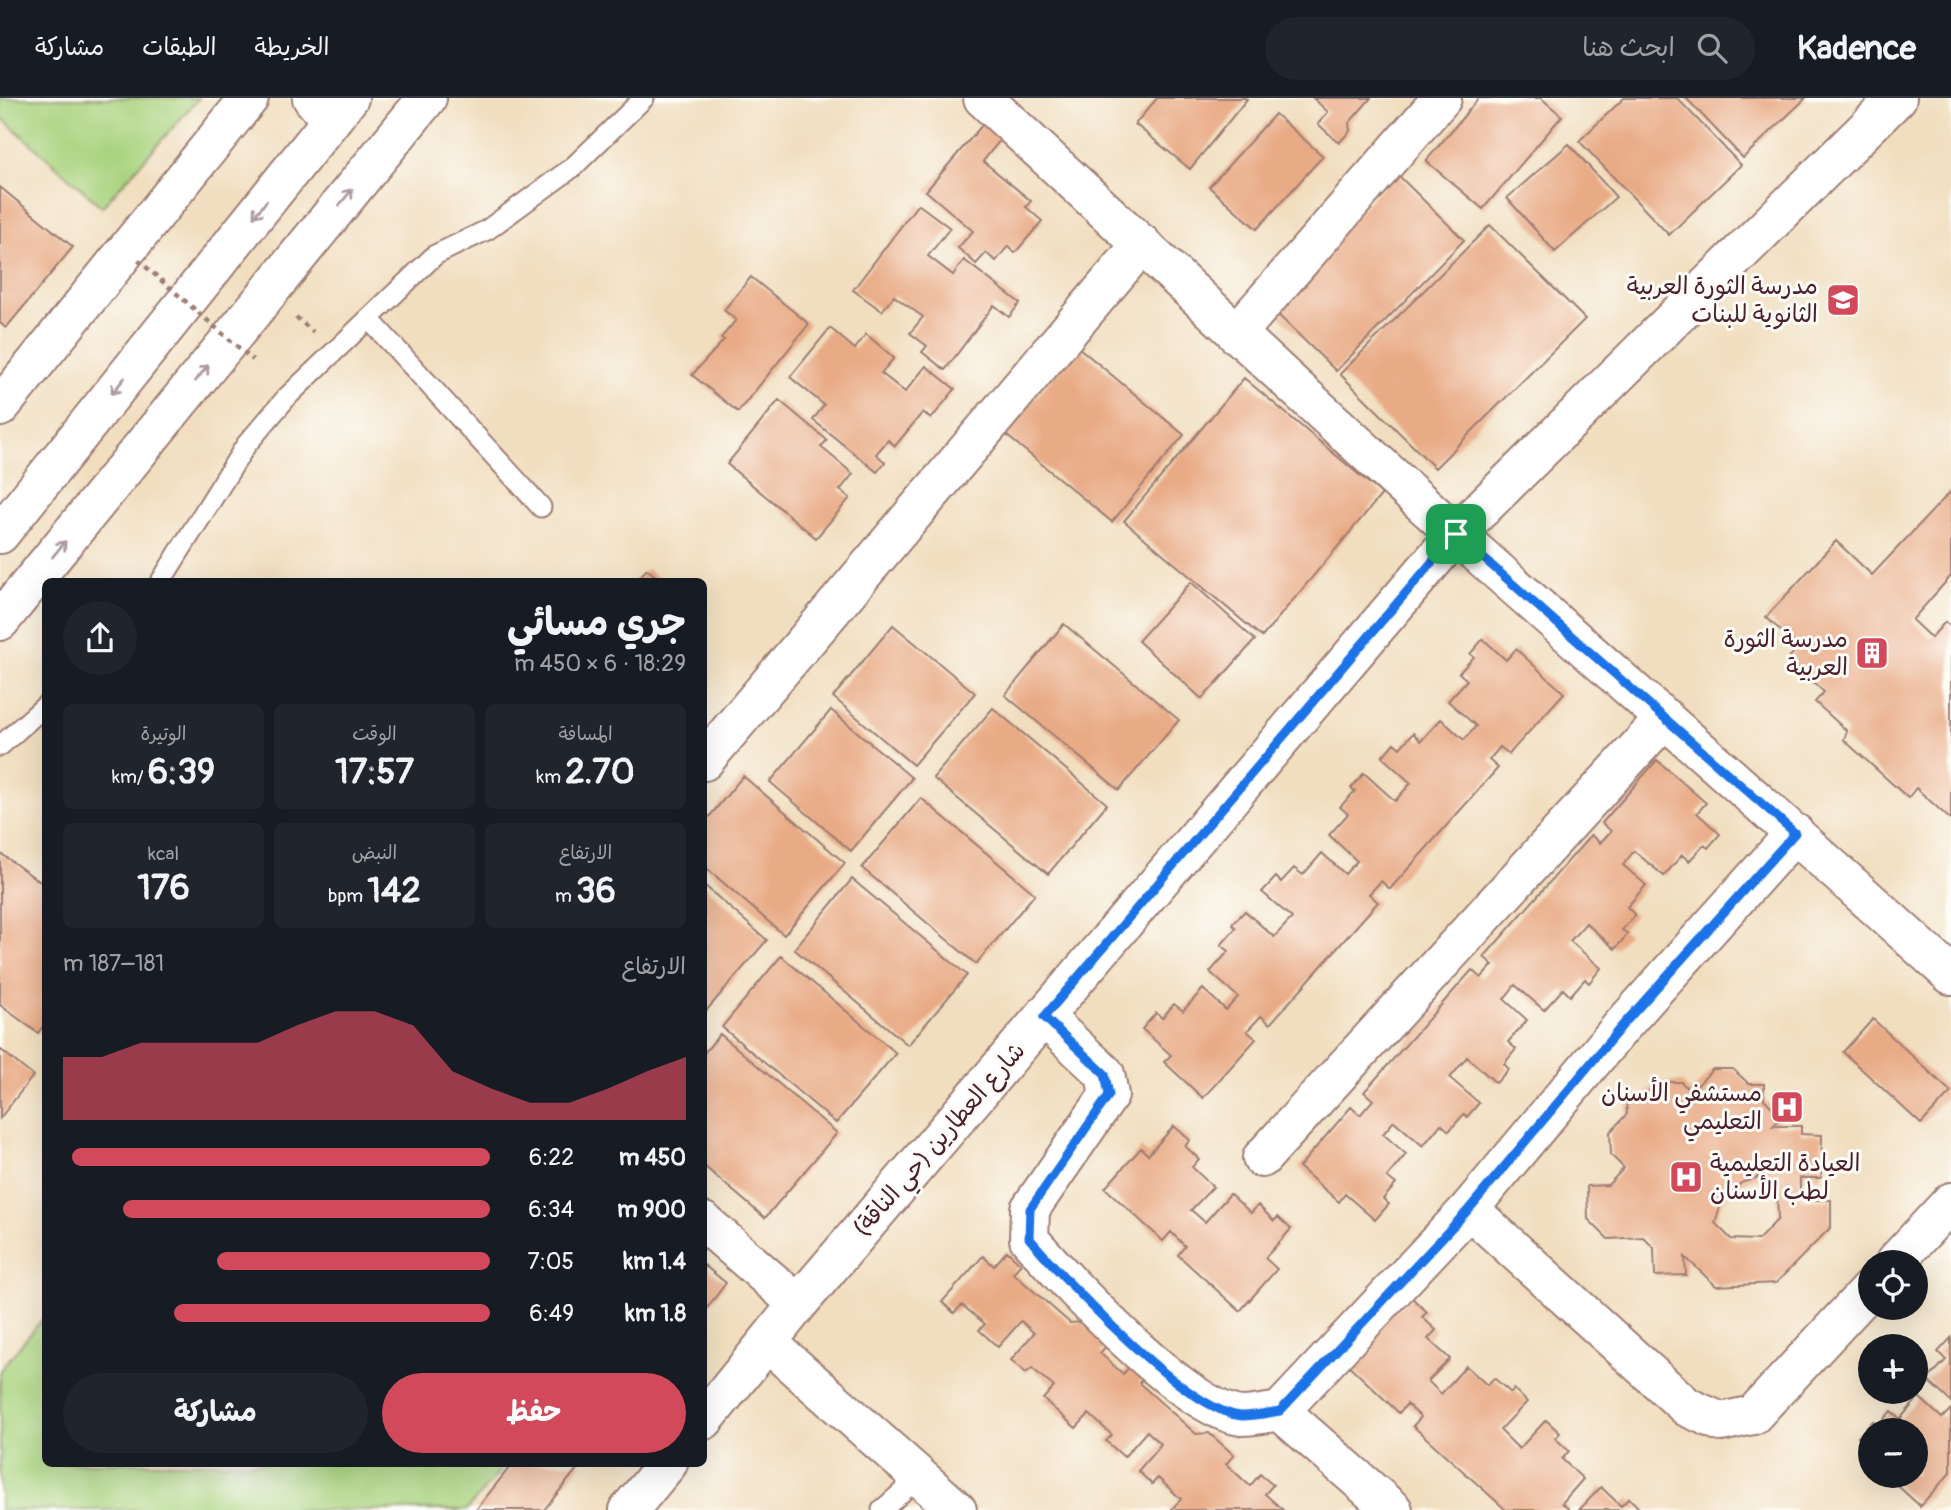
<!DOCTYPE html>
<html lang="ar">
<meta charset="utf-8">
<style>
:root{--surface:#171b24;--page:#20242c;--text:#f1f3f6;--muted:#9ea1a6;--line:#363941;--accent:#d1495b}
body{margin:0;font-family:Pangolin,"Playpen Sans Arabic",sans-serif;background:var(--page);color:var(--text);direction:rtl;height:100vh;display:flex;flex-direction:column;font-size:26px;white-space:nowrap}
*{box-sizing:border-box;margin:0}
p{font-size:23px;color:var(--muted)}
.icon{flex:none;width:38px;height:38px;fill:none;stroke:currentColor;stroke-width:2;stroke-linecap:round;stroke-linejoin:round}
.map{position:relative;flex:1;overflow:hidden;direction:ltr}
.side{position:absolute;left:42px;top:480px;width:665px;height:889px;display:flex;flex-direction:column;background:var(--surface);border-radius:10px;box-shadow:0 7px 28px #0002;direction:rtl}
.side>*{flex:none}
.controls{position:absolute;left:1858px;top:1152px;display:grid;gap:14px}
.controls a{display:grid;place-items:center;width:70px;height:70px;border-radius:50%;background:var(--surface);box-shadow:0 7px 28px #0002;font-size:35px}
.pin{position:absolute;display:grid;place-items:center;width:60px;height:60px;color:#fff;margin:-30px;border-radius:14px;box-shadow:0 4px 10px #0006}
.round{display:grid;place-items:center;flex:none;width:74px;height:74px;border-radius:37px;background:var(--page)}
.overview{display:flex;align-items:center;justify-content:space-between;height:119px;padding:0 21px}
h1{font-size:38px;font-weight:700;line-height:52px}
.stats{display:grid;grid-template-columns:repeat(3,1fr);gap:10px;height:119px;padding:7px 21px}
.stats div{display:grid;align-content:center;border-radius:10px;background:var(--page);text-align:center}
.stats b{font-size:35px;font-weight:700}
.stats small{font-size:19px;font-weight:400}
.stats p{font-size:19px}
.chart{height:196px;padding:14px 21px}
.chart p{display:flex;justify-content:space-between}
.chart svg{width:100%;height:126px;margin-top:7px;fill:var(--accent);opacity:.7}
.primary-button{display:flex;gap:14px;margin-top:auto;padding:14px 21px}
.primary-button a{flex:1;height:80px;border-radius:42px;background:var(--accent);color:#fff;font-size:28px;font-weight:700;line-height:80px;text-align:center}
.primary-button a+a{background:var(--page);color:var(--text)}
ul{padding:0 21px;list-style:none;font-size:23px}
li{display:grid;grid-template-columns:112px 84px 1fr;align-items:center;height:52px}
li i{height:18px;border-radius:9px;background:var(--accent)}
header{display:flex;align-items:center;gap:42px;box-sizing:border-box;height:98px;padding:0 35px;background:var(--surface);border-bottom:2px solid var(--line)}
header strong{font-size:33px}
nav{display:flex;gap:38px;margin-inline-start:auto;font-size:24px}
.search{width:490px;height:63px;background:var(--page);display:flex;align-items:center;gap:18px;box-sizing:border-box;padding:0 24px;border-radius:38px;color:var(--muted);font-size:26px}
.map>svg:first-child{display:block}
.green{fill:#a9d37e;stroke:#7a7954;stroke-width:2}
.building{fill:#e9ab86;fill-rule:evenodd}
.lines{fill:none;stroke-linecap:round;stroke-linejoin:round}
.service-casing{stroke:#9e7e75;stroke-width:23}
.minor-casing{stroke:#9e7e75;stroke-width:42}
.trunk-casing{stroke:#9e7e75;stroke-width:42}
.path{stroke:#9e7e75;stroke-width:4.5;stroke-dasharray:5 5;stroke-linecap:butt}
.service{stroke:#fff;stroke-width:19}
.minor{stroke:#fff;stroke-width:38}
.trunk{stroke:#fff;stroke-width:38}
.path-bridge{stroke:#9e7e75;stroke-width:4.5;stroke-dasharray:5 5;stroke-linecap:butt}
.oneway{stroke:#ae9aa0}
.route-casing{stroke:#fff;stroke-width:14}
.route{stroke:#1a73e8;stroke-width:9}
.labels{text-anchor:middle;stroke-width:6;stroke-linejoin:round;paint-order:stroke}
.poi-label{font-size:24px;fill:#4a1f2b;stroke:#fdfcf7;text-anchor:end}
.street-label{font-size:24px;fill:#4a1f2b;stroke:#fdfcf7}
</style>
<header>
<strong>Kadence</strong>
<div class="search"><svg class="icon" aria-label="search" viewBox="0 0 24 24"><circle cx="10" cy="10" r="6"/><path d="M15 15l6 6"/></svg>ابحث هنا</div>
<nav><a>الخريطة</a><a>الطبقات</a><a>مشاركة</a></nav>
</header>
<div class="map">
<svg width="1951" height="1412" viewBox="0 0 1951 1412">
<rect width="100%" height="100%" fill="#fdfcf7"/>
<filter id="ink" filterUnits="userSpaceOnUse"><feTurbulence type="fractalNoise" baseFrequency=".0143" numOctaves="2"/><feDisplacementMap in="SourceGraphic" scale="14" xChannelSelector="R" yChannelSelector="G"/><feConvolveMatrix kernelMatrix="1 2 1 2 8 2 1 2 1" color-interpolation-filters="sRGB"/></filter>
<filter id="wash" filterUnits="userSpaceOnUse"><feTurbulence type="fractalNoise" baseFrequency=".00686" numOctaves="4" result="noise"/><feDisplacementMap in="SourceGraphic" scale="28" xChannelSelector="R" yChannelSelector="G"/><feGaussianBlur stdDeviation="1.57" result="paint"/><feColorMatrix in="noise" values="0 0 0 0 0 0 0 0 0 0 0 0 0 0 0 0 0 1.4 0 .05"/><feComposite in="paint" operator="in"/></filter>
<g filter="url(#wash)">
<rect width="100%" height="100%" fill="#f1debf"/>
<path class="green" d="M 0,0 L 199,0 L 102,109 L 0,18 Z
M 45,1218 L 46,1365 L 507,1365 L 467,1412 L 0,1412 L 0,1272 Z"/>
<g id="blocks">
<path class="building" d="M 1157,0 L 1245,0 L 1247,1 L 1190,71 L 1135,26 Z
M 1313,0 L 1371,0 L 1349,25 L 1350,33 L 1339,45 L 1318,26 L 1328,14 Z
M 1479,0 L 1541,0 L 1562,18 L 1483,111 L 1426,63 Z
M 1624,0 L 1677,0 L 1741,67 L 1669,137 L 1579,43 Z
M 1686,0 L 1806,0 L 1743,60 Z
M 1275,16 L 1323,58 L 1257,131 L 1209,89 Z
M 983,26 L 1001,41 L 983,63 L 1031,103 L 1026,109 L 1042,123 L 1015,155 L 1008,148 L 996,163 L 986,155 L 976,166 L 958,150 L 973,133 L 926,93 Z
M 1569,46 L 1616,99 L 1555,154 L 1507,100 Z
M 1396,75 L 1464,142 L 1336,273 L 1268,207 Z
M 0,89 L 73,149 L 6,230 L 0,225 Z
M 918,106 L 950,130 L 928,158 L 953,177 L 964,162 L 1020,205 L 1009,219 L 994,207 L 945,272 L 922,254 L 927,248 L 910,235 L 923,219 L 894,198 L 882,213 L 853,192 Z
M 1490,127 L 1585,221 L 1435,370 L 1340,276 Z
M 751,179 L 809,226 L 738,314 L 692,277 L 724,242 L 721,240 L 736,222 L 724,212 Z
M 830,230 L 855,251 L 866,236 L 894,260 L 881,275 L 905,294 L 926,268 L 955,291 L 931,321 L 923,314 L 895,348 L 888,342 L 876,356 L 885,364 L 877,374 L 813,322 L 824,307 L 790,279 Z
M 1078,249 L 1184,337 L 1112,424 L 1005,336 Z
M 1244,280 L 1382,396 L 1262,539 L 1124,423 Z
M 779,302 L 827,342 L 821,349 L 853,376 L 840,392 L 850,400 L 816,440 L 727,366 Z
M 1951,393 L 1951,478 L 1912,522 L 1931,540 L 1945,524 L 1951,529 L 1951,722 L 1916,690 L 1908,700 L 1844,642 L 1847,633 L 1815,604 L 1824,594 L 1788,561 L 1798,549 L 1766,519 L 1836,443 L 1872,477 Z
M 647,471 L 661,483 L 636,483 Z
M 1191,484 L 1255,542 L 1202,601 L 1138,543 Z
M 1064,526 L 1179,622 L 1119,692 L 1005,597 Z
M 893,527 L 975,595 L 913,667 L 833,599 Z
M 1483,541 L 1506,562 L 1516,551 L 1564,595 L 1509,656 L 1500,649 L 1489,662 L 1498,670 L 1390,791 L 1381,783 L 1369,796 L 1378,804 L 1270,926 L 1261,918 L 1247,933 L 1256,941 L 1203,1000 L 1164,964 L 1171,957 L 1142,931 L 1156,915 L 1162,920 L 1174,906 L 1183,913 L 1203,891 L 1226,912 L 1238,899 L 1210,874 L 1229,853 L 1221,847 L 1236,830 L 1232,826 L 1245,813 L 1274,839 L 1292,820 L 1262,794 L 1276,779 L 1281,784 L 1294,770 L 1303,777 L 1322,755 L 1345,776 L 1357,763 L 1329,737 L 1348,716 L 1340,709 L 1355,693 L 1351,690 L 1364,675 L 1395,703 L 1411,685 L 1382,659 L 1394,645 L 1400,650 L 1413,635 L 1421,643 L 1441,621 L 1464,642 L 1476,628 L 1448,603 L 1467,582 L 1459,575 L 1474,559 L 1470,556 Z
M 993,610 L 1107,706 L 1048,776 L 933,680 Z
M 831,612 L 912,680 L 851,753 L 770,684 Z
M 1657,662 L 1706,705 L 1697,715 L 1720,736 L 1708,750 L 1704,747 L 1689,763 L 1682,757 L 1664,778 L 1634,753 L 1623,767 L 1646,787 L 1627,809 L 1635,817 L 1622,832 L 1628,836 L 1615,851 L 1586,825 L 1570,843 L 1601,870 L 1589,885 L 1585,881 L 1570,898 L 1563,891 L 1544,912 L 1515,887 L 1504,901 L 1527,922 L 1508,944 L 1516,951 L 1504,966 L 1509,971 L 1496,985 L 1467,959 L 1450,980 L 1479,1005 L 1467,1019 L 1464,1016 L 1449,1033 L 1441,1026 L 1423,1048 L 1394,1023 L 1383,1036 L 1406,1056 L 1387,1079 L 1396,1086 L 1383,1101 L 1389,1106 L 1375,1122 L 1345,1096 L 1339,1104 L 1299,1069 L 1351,1009 L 1360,1017 L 1373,1002 L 1364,994 L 1472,872 L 1481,880 L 1493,867 L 1484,859 L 1591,737 L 1600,745 L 1611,733 L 1602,725 Z
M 743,678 L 845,765 L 784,837 L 704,768 L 704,725 Z
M 921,700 L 1035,796 L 976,866 L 862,770 Z
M 0,755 L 46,788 L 46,924 L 38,935 L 0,907 Z
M 852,781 L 967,877 L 908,947 L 794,851 Z
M 704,787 L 767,842 L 706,913 L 704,911 Z
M 781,858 L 896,955 L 836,1025 L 722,929 Z
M 1873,921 L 1951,994 L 1921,1026 L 1843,954 Z
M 720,936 L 837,1035 L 765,1120 L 704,1068 L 704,955 Z
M 0,951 L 33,978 L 0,1020 Z
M 1713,971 L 1733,971 L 1749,986 L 1764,986 L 1764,1001 L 1782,1019 L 1773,1028 L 1801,1028 L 1801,1036 L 1822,1037 L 1821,1080 L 1800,1080 L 1800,1099 L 1803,1102 L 1831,1102 L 1831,1129 L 1776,1185 L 1716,1188 L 1685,1159 L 1686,1177 L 1655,1178 L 1654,1150 L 1643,1139 L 1608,1141 L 1588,1121 L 1587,1088 L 1608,1087 L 1624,1070 L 1611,1057 L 1610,1034 L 1627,1016 L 1626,1001 L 1641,1001 L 1658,984 L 1681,984 L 1691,994 ZM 1761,1078 L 1777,1094 L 1778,1121 L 1758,1142 L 1731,1141 L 1715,1125 L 1721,1106 L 1741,1085 Z
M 1174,1028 L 1190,1042 L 1185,1048 L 1199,1061 L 1192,1069 L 1213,1089 L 1191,1112 L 1205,1124 L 1230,1096 L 1251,1115 L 1258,1107 L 1274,1123 L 1278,1119 L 1291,1131 L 1265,1160 L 1277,1171 L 1240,1213 L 1178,1157 L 1185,1148 L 1171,1134 L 1163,1143 L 1105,1090 L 1141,1050 L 1148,1057 Z
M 1007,1153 L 1021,1166 L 1013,1175 L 1070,1225 L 1082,1224 L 1108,1246 L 1100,1255 L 1123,1276 L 1133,1265 L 1147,1277 L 1139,1285 L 1196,1336 L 1209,1335 L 1234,1357 L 1226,1366 L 1250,1388 L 1260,1376 L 1273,1387 L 1265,1396 L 1283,1412 L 1171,1412 L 1181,1401 L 1158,1380 L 1152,1386 L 1138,1373 L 1161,1346 L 1147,1333 L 1124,1359 L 1106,1343 L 1112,1337 L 1089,1316 L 1076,1330 L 1043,1301 L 1054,1289 L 1032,1270 L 1026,1275 L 1011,1262 L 1034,1235 L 1021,1223 L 998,1249 L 979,1232 L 985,1226 L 962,1207 L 954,1215 L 942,1204 L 983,1158 L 994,1168 Z
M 704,1167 L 726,1185 L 704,1214 Z
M 1411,1199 L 1427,1214 L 1422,1219 L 1436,1232 L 1428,1241 L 1450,1261 L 1428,1283 L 1441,1296 L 1466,1268 L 1487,1287 L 1494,1280 L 1511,1295 L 1514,1291 L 1527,1304 L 1500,1332 L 1519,1351 L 1546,1322 L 1560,1335 L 1555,1340 L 1569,1353 L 1562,1361 L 1583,1381 L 1562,1405 L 1570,1412 L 1506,1412 L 1413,1328 L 1421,1319 L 1407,1306 L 1399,1315 L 1341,1260 Z
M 1951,1240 L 1951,1304 L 1927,1282 L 1946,1262 L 1938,1254 Z
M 1919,1299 L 1942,1320 L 1951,1311 L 1951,1374 L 1920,1408 L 1886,1377 L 1916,1377 L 1916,1332 L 1871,1332 L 1871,1350 L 1858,1339 L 1873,1323 L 1878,1328 L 1891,1313 L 1900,1321 Z
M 513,1365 L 582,1365 L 544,1412 L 476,1412 Z
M 1601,1389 L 1621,1408 L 1629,1400 L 1641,1412 L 1579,1412 Z"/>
</g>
</g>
<g filter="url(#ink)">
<use href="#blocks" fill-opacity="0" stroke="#9e7e75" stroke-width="2"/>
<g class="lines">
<defs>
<path id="service" d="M 369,221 L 541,409
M 161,483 L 246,347 L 287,299 L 435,157 L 487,132 L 573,69 L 644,0
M 0,648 L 46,607
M 882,1412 L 919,1379"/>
<path id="minor" d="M 312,0 L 331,22
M 983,0 C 1141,145 1297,293 1456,436 C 1621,583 1788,728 1951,877
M 1236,236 L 1442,0
M 0,309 L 249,0
M 704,663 L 1142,146
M 1044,919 L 1105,976 L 1109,997 L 1030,1111 L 1029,1141 C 1067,1184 1187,1314 1242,1318 C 1254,1318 1268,1315 1280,1313 L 1393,1412
M 1262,1060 L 1665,620
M 1469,1111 L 1687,1309 L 1721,1324 L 1753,1317 L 1871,1190
M 704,1124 L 798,1206
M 1895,1164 L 1951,1104
M 768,1245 L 957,1412
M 1280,1313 L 1469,1111 L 1621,929 L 1795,735
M 704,1322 L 798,1206 L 1456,436 L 1897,0
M 629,1412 L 668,1365"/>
<path id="trunk" d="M 0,436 L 349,0
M 0,523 L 427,0"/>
</defs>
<use href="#service" class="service-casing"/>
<use href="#minor" class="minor-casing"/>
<use href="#trunk" class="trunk-casing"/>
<path class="path" d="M 296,219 L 313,234"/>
<use href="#service" class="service"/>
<use href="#minor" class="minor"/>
<use href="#trunk" class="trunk"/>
<path class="path-bridge" d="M 138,162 L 253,262"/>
</g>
<defs><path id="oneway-shaft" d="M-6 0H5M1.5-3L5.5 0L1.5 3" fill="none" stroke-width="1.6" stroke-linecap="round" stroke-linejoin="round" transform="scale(1.75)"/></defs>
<g class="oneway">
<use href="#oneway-shaft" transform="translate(346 99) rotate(-51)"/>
<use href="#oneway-shaft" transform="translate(260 111) rotate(129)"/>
<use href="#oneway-shaft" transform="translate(202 275) rotate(-51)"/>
<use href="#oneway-shaft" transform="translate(118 288) rotate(129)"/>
<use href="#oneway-shaft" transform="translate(59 451) rotate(-51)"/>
</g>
</g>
<g class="lines" filter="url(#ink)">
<defs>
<path id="route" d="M 1456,436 L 1795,735 L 1621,929 L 1469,1111 L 1280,1313 C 1268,1315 1254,1318 1242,1318 C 1187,1314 1067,1184 1029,1140 L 1030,1111 L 1109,997 L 1105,976 L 1044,919 Z"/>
</defs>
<use href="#route" class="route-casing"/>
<use href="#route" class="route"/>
</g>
<defs>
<symbol id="school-square" viewBox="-11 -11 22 22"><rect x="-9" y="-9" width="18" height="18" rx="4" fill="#d1495b" stroke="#fdfcf7"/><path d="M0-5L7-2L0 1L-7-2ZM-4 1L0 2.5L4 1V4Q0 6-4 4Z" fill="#fff"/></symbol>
<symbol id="building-square" viewBox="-11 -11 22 22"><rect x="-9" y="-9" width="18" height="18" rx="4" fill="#d1495b" stroke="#fdfcf7"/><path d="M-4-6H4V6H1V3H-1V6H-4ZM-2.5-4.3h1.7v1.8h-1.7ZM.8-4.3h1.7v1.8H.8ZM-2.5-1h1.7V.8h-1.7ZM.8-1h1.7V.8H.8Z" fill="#fff"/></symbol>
<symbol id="hospital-square" viewBox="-11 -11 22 22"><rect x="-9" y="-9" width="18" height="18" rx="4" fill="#d1495b" stroke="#fdfcf7"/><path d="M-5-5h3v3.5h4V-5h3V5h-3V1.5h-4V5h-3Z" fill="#fff"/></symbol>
</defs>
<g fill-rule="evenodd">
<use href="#school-square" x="1824" y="183" width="38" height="38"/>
<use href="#building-square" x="1853" y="536" width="38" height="38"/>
<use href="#hospital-square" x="1768" y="990" width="38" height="38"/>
<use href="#hospital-square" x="1667" y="1060" width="38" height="38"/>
</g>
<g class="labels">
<g class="poi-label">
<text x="1818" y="196">مدرسة الثورة العربية<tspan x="1818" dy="28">الثانوية للبنات</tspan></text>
<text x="1848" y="549">مدرسة الثورة<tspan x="1848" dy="28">العربية</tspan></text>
<text x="1762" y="1003">مستشفي الأسنان<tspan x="1762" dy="28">التعليمي</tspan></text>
<text x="1710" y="1073" text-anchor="start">العيادة التعليمية<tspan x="1710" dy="28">لطب الأسنان</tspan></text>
</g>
<g class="street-label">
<text transform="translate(939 1041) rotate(-49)" y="8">شارع العطارين (حي الناقة)</text>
</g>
</g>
</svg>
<div class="controls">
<a><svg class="icon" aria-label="locate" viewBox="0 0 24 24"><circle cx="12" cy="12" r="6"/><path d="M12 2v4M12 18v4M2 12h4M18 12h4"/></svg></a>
<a>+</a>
<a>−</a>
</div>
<div class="pin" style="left:1456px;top:436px;background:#1e9e55"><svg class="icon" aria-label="arrive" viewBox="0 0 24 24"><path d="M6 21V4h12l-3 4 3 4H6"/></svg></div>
<section class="side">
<div class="overview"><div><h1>جري مسائي</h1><p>18:29 · 6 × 450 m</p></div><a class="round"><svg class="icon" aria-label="share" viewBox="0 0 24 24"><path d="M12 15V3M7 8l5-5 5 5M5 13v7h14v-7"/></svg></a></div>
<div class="stats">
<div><p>المسافة</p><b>2.70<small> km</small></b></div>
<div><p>الوقت</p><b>17:57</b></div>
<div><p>الوتيرة</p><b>6:39<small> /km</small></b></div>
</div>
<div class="stats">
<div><p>الارتفاع</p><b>36<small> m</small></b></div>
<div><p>النبض</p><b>142<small> bpm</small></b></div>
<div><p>kcal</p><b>176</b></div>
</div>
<div class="chart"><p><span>الارتفاع</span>181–187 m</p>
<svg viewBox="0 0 160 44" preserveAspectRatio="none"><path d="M0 44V22L10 22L20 17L30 17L40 17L50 17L60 11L70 6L80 6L90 11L100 27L110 33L120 38L130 38L140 33L150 27L160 22V44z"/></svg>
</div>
<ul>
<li><b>450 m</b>6:22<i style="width:98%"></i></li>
<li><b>900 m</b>6:34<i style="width:86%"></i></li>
<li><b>1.4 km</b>7:05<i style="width:64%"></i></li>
<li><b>1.8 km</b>6:49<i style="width:74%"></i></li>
</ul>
<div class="primary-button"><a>حفظ</a><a>مشاركة</a></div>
</section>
</div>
